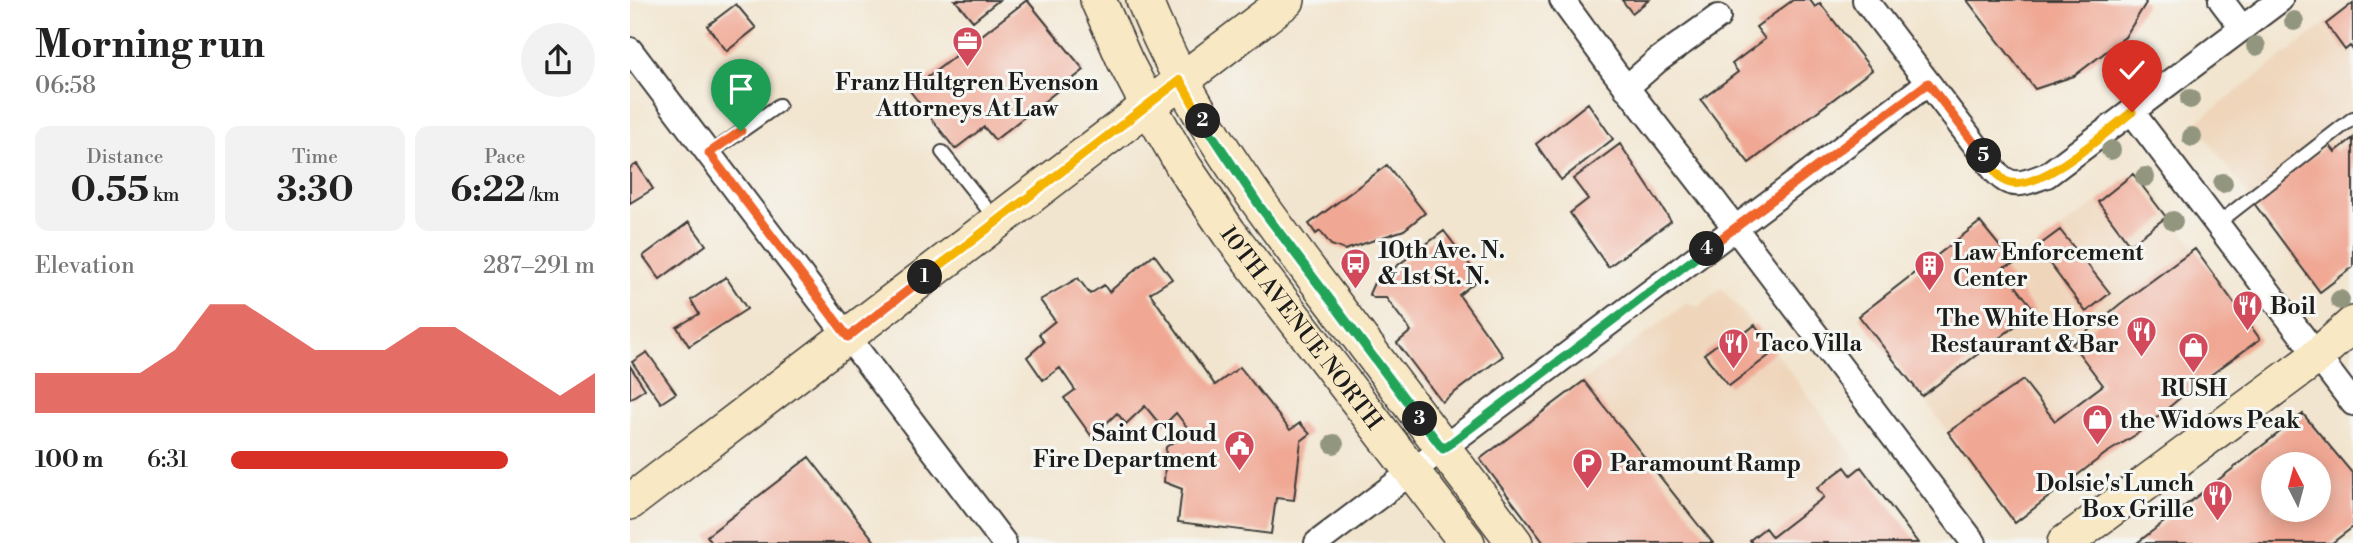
<!DOCTYPE html>
<meta charset="utf-8">
<style>
:root{--surface:#fff;--page:#f2f2f2;--text:#222;--muted:#767676;--accent:#d93025}
body{margin:0;font-family:"Libre Bodoni",serif;background:var(--page);color:var(--text);height:100vh;display:flex;flex-direction:column;font-size:26px;white-space:nowrap}
*{box-sizing:border-box;margin:0}
p{font-size:23px;color:var(--muted)}
.icon{flex:none;width:38px;height:38px;fill:none;stroke:currentColor;stroke-width:2;stroke-linecap:round;stroke-linejoin:round}
.map{position:relative;flex:1;overflow:hidden}
.side{display:flex;flex-direction:column;background:var(--surface);width:630px}
.side>*{flex:none}
.needle{width:46px;rotate:354deg}
.controls{position:absolute;left:1631px;top:452px;display:grid;gap:14px}
.controls a{display:grid;place-items:center;width:70px;height:70px;border-radius:50%;background:var(--surface);box-shadow:0 4px 18px #0003;font-size:35px}
.pin{position:absolute;display:grid;place-items:center;width:60px;height:60px;color:#fff;margin:-72px -30px;border-radius:50% 50% 50% 0;rotate:-45deg;box-shadow:0 0 7px #0007}
.pin .icon{rotate:45deg}
.km{position:absolute;width:35px;height:35px;margin:-18px;border-radius:50%;background:#222;color:#fff;font-size:19px;line-height:35px;text-align:center}
.round{display:grid;place-items:center;flex:none;width:74px;height:74px;border-radius:37px;background:var(--page)}
.head{display:flex;align-items:center;justify-content:space-between;height:119px;padding:0 35px}
h1{font-size:38px;font-weight:700;line-height:52px}
.metrics{display:grid;grid-template-columns:repeat(3,1fr);gap:10px;height:119px;padding:7px 35px}
.metrics div{display:grid;align-content:center;border-radius:14px;background:var(--page);text-align:center}
.metrics b{font-size:35px;font-weight:700}
.metrics small{font-size:19px;font-weight:400}
.metrics p{font-size:19px}
.chart{height:196px;padding:14px 35px}
.chart p{display:flex;justify-content:space-between}
.chart svg{width:100%;height:126px;margin-top:7px;fill:var(--accent);opacity:.7}
ul{padding:0 35px;list-style:none;font-size:23px}
li{display:grid;grid-template-columns:112px 84px 1fr;align-items:center;height:52px}
li i{height:18px;border-radius:9px;background:var(--accent)}
main{display:flex;flex:1;min-height:0}
.map>svg:first-child{display:block}
.built{fill:#efd6bb}
.building{fill:#f0a894;fill-rule:evenodd}
.lines{fill:none;stroke-linecap:round;stroke-linejoin:round}
.lane-casing{stroke:#3c3a37;stroke-width:16}
.street-casing{stroke:#3c3a37;stroke-width:28}
.secondary-casing{stroke:#3c3a37;stroke-width:38}
.lane{stroke:#fff;stroke-width:12}
.street{stroke:#fff;stroke-width:24}
.secondary{stroke:#f8e8c3;stroke-width:35}
.tree{fill:#93967f}
.split-1-casing{stroke:#fff;stroke-width:14}
.split-2-casing{stroke:#fff;stroke-width:14}
.split-3-casing{stroke:#fff;stroke-width:14}
.split-4-casing{stroke:#fff;stroke-width:14}
.split-5-casing{stroke:#fff;stroke-width:14}
.split-6-casing{stroke:#fff;stroke-width:14}
.split-1{stroke:#f0652b;stroke-width:9}
.split-2{stroke:#f5b400;stroke-width:9}
.split-3{stroke:#22a559;stroke-width:9}
.split-4{stroke:#22a559;stroke-width:9}
.split-5{stroke:#f0652b;stroke-width:9}
.split-6{stroke:#f5b400;stroke-width:9}
.labels{text-anchor:middle;stroke-width:6;stroke-linejoin:round;paint-order:stroke}
.poi-label{font-size:23px;font-weight:bold;fill:#1c1c1c;stroke:#f6f6f2;text-anchor:start}
.street-label{font-size:23px;fill:#1c1c1c;stroke:#f6f6f2}
</style>
<main>
<section class="side">
<div class="head"><div><h1>Morning run</h1><p>06:58</p></div><a class="round"><svg class="icon" aria-label="share" viewBox="0 0 24 24"><path d="M12 15V3M7 8l5-5 5 5M5 13v7h14v-7"/></svg></a></div>
<div class="metrics">
<div><p>Distance</p><b>0.55<small> km</small></b></div>
<div><p>Time</p><b>3:30</b></div>
<div><p>Pace</p><b>6:22<small> /km</small></b></div>
</div>
<div class="chart"><p><span>Elevation</span>287–291 m</p>
<svg viewBox="0 0 160 44" preserveAspectRatio="none"><path d="M0 44V30L10 30L20 30L30 30L40 22L50 6L60 6L70 14L80 22L90 22L100 22L110 14L120 14L130 22L140 30L150 38L160 30V44z"/></svg>
</div>
<ul>
<li><b>100 m</b>6:31<i style="width:76%"></i></li>
</ul>
</section>
<div class="map">
<svg width="1723" height="543" viewBox="0 0 1723 543">
<rect width="100%" height="100%" fill="#f6f6f2"/>
<filter id="ink" filterUnits="userSpaceOnUse"><feTurbulence type="fractalNoise" baseFrequency=".0143" numOctaves="2"/><feDisplacementMap in="SourceGraphic" scale="14" xChannelSelector="R" yChannelSelector="G"/><feConvolveMatrix kernelMatrix="1 2 1 2 8 2 1 2 1" color-interpolation-filters="sRGB"/></filter>
<filter id="wash" filterUnits="userSpaceOnUse"><feTurbulence type="fractalNoise" baseFrequency=".00686" numOctaves="4" result="noise"/><feDisplacementMap in="SourceGraphic" scale="28" xChannelSelector="R" yChannelSelector="G"/><feGaussianBlur stdDeviation="1.57" result="paint"/><feColorMatrix in="noise" values="0 0 0 0 0 0 0 0 0 0 0 0 0 0 0 0 0 1.4 0 .05"/><feComposite in="paint" operator="in"/></filter>
<g filter="url(#wash)">
<rect width="100%" height="100%" fill="#f2e5cf"/>
<path class="built" d="M 1723,3 L 1723,267 L 1690,292 L 1565,123 Z
M 1503,174 L 1516,179 L 1630,339 L 1556,393 L 1507,434 L 1475,454 L 1385,523 L 1261,354 L 1468,202 Z
M 1091,288 L 1145,351 L 1288,543 L 914,543 L 850,459 L 1058,302 L 1068,307 Z"/>
<g id="blocks">
<path class="building" d="M 325,0 L 369,0 L 343,21 Z
M 397,0 L 454,70 L 365,140 L 354,127 L 325,149 L 280,91 Z
M 992,0 L 1019,0 L 1002,13 Z
M 1163,0 L 1180,0 L 1185,7 L 1190,3 L 1242,70 L 1119,163 L 1071,100 L 1108,72 L 1102,64 L 1135,39 L 1126,27 Z
M 1337,0 L 1514,0 L 1516,3 L 1495,37 L 1444,76 L 1405,89 Z
M 1723,3 L 1723,50 L 1720,46 L 1715,50 L 1696,24 Z
M 106,4 L 126,28 L 97,51 L 77,26 Z
M 958,103 L 983,139 L 931,180 L 906,144 Z
M 1723,138 L 1723,267 L 1690,292 L 1623,202 L 1699,144 L 1705,152 Z
M 990,144 L 1041,221 L 978,267 L 940,213 L 958,199 L 943,179 Z
M 7,164 L 23,189 L 0,203 L 0,168 Z
M 757,165 L 795,213 L 774,230 L 715,250 L 701,245 L 690,231 L 686,234 L 679,224 Z
M 1503,174 L 1536,217 L 1500,245 L 1468,202 Z
M 59,222 L 76,245 L 30,279 L 13,256 Z
M 1350,222 L 1384,264 L 1372,268 L 1405,311 L 1292,396 L 1229,316 Z
M 1430,230 L 1480,293 L 1456,312 L 1407,247 Z
M 814,231 L 850,278 L 829,295 L 873,356 L 812,402 L 767,343 L 781,331 L 756,298 L 744,298 L 739,294 L 744,283 Z
M 1565,249 L 1630,339 L 1556,393 L 1507,434 L 1475,454 L 1385,523 L 1318,432 L 1393,380 L 1425,421 L 1473,385 L 1442,344 L 1490,304 Z
M 524,254 L 542,279 L 520,293 L 585,385 L 610,367 L 660,430 L 670,423 L 680,434 L 671,441 L 664,500 L 646,498 L 641,534 L 548,522 L 552,489 L 534,482 L 536,447 L 560,431 L 546,413 L 532,427 L 515,406 L 496,424 L 487,413 L 462,437 L 434,398 L 445,390 L 430,368 L 413,380 L 397,357 L 414,342 L 409,334 L 425,321 L 410,300 L 448,278 L 460,294 L 474,285 L 479,292 Z
M 96,277 L 117,309 L 59,346 L 47,327 L 69,314 L 61,300 Z
M 1125,325 L 1145,351 L 1099,386 L 1074,354 L 1094,339 L 1099,345 Z
M 17,352 L 46,393 L 31,403 L 2,362 Z
M 0,366 L 15,389 L 0,399 Z
M 954,381 L 1066,522 L 1083,543 L 914,543 L 850,459 Z
M 1673,414 L 1723,474 L 1723,527 L 1702,543 L 1507,543 ZM 1643,464 L 1689,464 L 1689,509 L 1643,509 Z
M 179,457 L 246,543 L 82,543 L 77,536 Z
M 1215,467 L 1221,475 L 1231,467 L 1288,543 L 1122,543 L 1120,540 L 1135,528 L 1142,537 L 1194,497 L 1187,488 Z"/>
</g>
</g>
<g filter="url(#ink)">
<use href="#blocks" fill-opacity="0" stroke="#3c3a37" stroke-width="2"/>
<g class="lines">
<defs>
<path id="lane" d="M 312,152 L 367,221
M 79,154 L 149,105
M 1587,224 L 1723,118"/>
<path id="street" d="M 932,0 L 983,70 L 1083,199 L 1344,543
M 1235,0 L 1366,172 C 1383,191 1396,182 1417,175 L 1650,0
M 1591,0 L 1612,28
M 0,50 L 374,543
M 996,88 L 1028,60 L 1088,17
M 1502,112 L 1723,403
M 687,543 L 1298,83"/>
<g id="secondary">
<path id="s1" d="M 468,0 L 495,61 L 518,105 L 554,167 L 599,233 L 837,543"/>
<path d="M 514,0 C 560,114 628,204 702,301 C 763,382 824,463 885,543"/>
<path d="M 0,502 L 657,0"/>
<path d="M 1435,543 L 1686,357 L 1723,324"/>
</g>
</defs>
<use href="#lane" class="lane-casing"/>
<use href="#street" class="street-casing"/>
<use href="#secondary" class="secondary-casing"/>
<use href="#lane" class="lane"/>
<use href="#street" class="street"/>
<use href="#secondary" class="secondary"/>
</g>
<g class="tree">
<circle cx="1664" cy="21" r="10"/>
<circle cx="1626" cy="46" r="10"/>
<circle cx="1560" cy="99" r="10"/>
<circle cx="1562" cy="137" r="10"/>
<circle cx="1481" cy="150" r="10"/>
<circle cx="1515" cy="177" r="10"/>
<circle cx="1593" cy="183" r="10"/>
<circle cx="1543" cy="221" r="10"/>
<circle cx="1710" cy="300" r="10"/>
<circle cx="704" cy="444" r="10"/>
</g>
</g>
<g class="lines" filter="url(#ink)">
<defs>
<path id="split-1" d="M 111,131 L 79,153 L 218,337 L 295,277"/>
<path id="split-2" d="M 295,277 L 550,80 L 573,121"/>
<path id="split-3" d="M 573,121 L 631,208 L 790,419"/>
<path id="split-4" d="M 790,419 L 813,449 L 1077,249"/>
<path id="split-5" d="M 1077,249 L 1298,83 L 1354,156"/>
<path id="split-6" d="M 1354,156 C 1360,163 1367,176 1375,181 C 1406,197 1478,130 1502,112"/>
</defs>
<use href="#split-1" class="split-1-casing"/>
<use href="#split-2" class="split-2-casing"/>
<use href="#split-3" class="split-3-casing"/>
<use href="#split-4" class="split-4-casing"/>
<use href="#split-5" class="split-5-casing"/>
<use href="#split-6" class="split-6-casing"/>
<use href="#split-1" class="split-1"/>
<use href="#split-2" class="split-2"/>
<use href="#split-3" class="split-3"/>
<use href="#split-4" class="split-4"/>
<use href="#split-5" class="split-5"/>
<use href="#split-6" class="split-6"/>
</g>
<defs>
<symbol id="office-pin" viewBox="-11 -11 22 30"><path d="M0 17L-7.5 6A9.5 9.5 0 1 1 7.5 6Z" fill="#d1495b" stroke="#f6f6f2"/><path d="M-6-3h4V-5.5h4V-3h4V5H-6ZM-1-4.5V-3h2v-1.5ZM-6 0V1H6V0Z" fill="#fff"/></symbol>
<symbol id="bus-pin" viewBox="-11 -11 22 30"><path d="M0 17L-7.5 6A9.5 9.5 0 1 1 7.5 6Z" fill="#d1495b" stroke="#f6f6f2"/><path d="M-5-6H5V4H4V6H2V4H-2V6H-4V4H-5ZM-3.5-4V0h7V-4ZM-3.5 1.2v1.5H-2V1.2ZM2 1.2v1.5H3.5V1.2Z" fill="#fff"/></symbol>
<symbol id="building-pin" viewBox="-11 -11 22 30"><path d="M0 17L-7.5 6A9.5 9.5 0 1 1 7.5 6Z" fill="#d1495b" stroke="#f6f6f2"/><path d="M-4-6H4V6H1V3H-1V6H-4ZM-2.5-4.3h1.7v1.8h-1.7ZM.8-4.3h1.7v1.8H.8ZM-2.5-1h1.7V.8h-1.7ZM.8-1h1.7V.8H.8Z" fill="#fff"/></symbol>
<symbol id="restaurant-pin" viewBox="-11 -11 22 30"><path d="M0 17L-7.5 6A9.5 9.5 0 1 1 7.5 6Z" fill="#d1495b" stroke="#f6f6f2"/><path d="M-5-6h1v4h1v-4h1v4h1v-4h1v5L-1.5 .5V6h-2V.5L-5-1ZM5-6V6H3V1.5H1.5Q1.5-4 5-6Z" fill="#fff"/></symbol>
<symbol id="shop-pin" viewBox="-11 -11 22 30"><path d="M0 17L-7.5 6A9.5 9.5 0 1 1 7.5 6Z" fill="#d1495b" stroke="#f6f6f2"/><path d="M-5-2.5h2.3a2.7 3.5 0 0 1 5.4 0H5L5.5 6h-11ZM-1.5-2.5h3a1.5 2.3 0 0 0-3 0Z" fill="#fff"/></symbol>
<symbol id="civic-pin" viewBox="-11 -11 22 30"><path d="M0 17L-7.5 6A9.5 9.5 0 1 1 7.5 6Z" fill="#d1495b" stroke="#f6f6f2"/><path d="M-.6-6.5H3V-4.5H.6V-3L4-1V1h2V6H-6V1h2V-1L-.6-3ZM-1.2 2.5V6h2.4V2.5Z" fill="#fff"/></symbol>
<symbol id="parking-pin" viewBox="-11 -11 22 30"><path d="M0 17L-7.5 6A9.5 9.5 0 1 1 7.5 6Z" fill="#d1495b" stroke="#f6f6f2"/><path d="M-3.5-5.5H1a3.5 3.5 0 0 1 0 7H-1V5.5H-3.5ZM-1-3.4V-.6H.8a1.4 1.4 0 0 0 0-2.8Z" fill="#fff"/></symbol>
</defs>
<g fill-rule="evenodd">
<use href="#office-pin" x="320" y="24" width="35" height="47"/>
<use href="#bus-pin" x="708" y="246" width="35" height="47"/>
<use href="#building-pin" x="1282" y="248" width="35" height="47"/>
<use href="#restaurant-pin" x="1600" y="288" width="35" height="47"/>
<use href="#restaurant-pin" x="1494" y="314" width="35" height="47"/>
<use href="#restaurant-pin" x="1086" y="326" width="35" height="47"/>
<use href="#shop-pin" x="1546" y="330" width="35" height="47"/>
<use href="#shop-pin" x="1450" y="402" width="35" height="47"/>
<use href="#civic-pin" x="592" y="428" width="35" height="47"/>
<use href="#parking-pin" x="940" y="446" width="35" height="47"/>
<use href="#restaurant-pin" x="1570" y="478" width="35" height="47"/>
</g>
<g class="labels">
<g class="poi-label">
<text x="337" y="90" text-anchor="middle">Franz Hultgren Evenson<tspan x="337" dy="26">Attorneys At Law</tspan></text>
<text x="748" y="258">10th Ave. N.<tspan x="748" dy="26">&amp; 1st St. N.</tspan></text>
<text x="1323" y="260">Law Enforcement<tspan x="1323" dy="26">Center</tspan></text>
<text x="1640" y="314">Boil</text>
<text x="1489" y="326" text-anchor="end">The White Horse<tspan x="1489" dy="26">Restaurant &amp; Bar</tspan></text>
<text x="1126" y="351">Taco Villa</text>
<text x="1564" y="396" text-anchor="middle">RUSH</text>
<text x="1490" y="428">the Widows Peak</text>
<text x="587" y="441" text-anchor="end">Saint Cloud<tspan x="587" dy="26">Fire Department</tspan></text>
<text x="980" y="471">Paramount Ramp</text>
<text x="1564" y="491" text-anchor="end">Dolsie's Lunch<tspan x="1564" dy="26">Box Grille</tspan></text>
</g>
<g class="street-label">
<text dy="8" stroke="none"><textPath href="#s1" startOffset="387">10TH AVENUE NORTH</textPath></text>
</g>
</g>
</svg>
<div class="controls">
<a><svg class="needle" viewBox="-14 -14 28 28"><path d="M0-13l5 13h-10z" fill="#e53935"/><path d="M0 13l5-13h-10z" fill="#767676"/></svg></a>
</div>
<div class="pin" style="left:111px;top:131px;background:#1e9e55"><svg class="icon" aria-label="arrive" viewBox="0 0 24 24"><path d="M6 21V4h12l-3 4 3 4H6"/></svg></div>
<div class="pin" style="left:1502px;top:112px;background:#d93025"><svg class="icon" aria-label="check" viewBox="0 0 24 24"><path d="M5 12l5 5 9-10"/></svg></div>
<b class="km" style="left:295px;top:277px">1</b>
<b class="km" style="left:573px;top:121px">2</b>
<b class="km" style="left:790px;top:419px">3</b>
<b class="km" style="left:1077px;top:249px">4</b>
<b class="km" style="left:1354px;top:156px">5</b>
</div>
</main>
